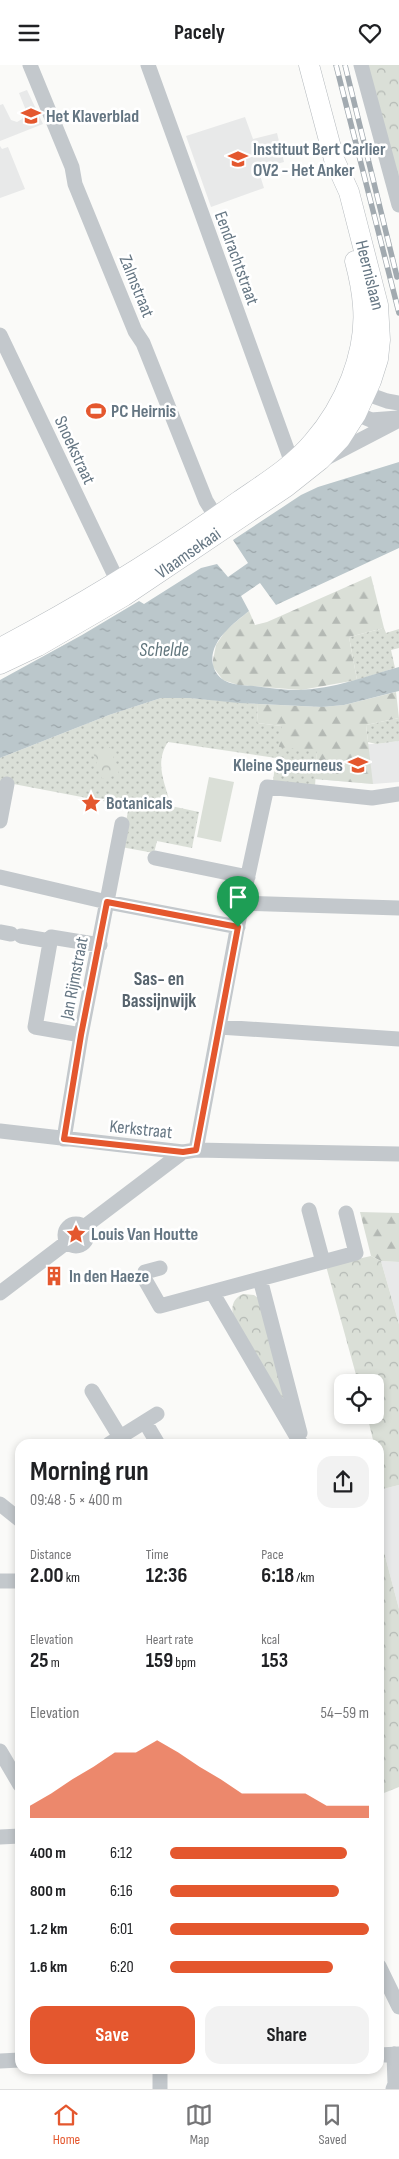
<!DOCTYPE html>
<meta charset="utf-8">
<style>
:root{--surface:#fff;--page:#f2f2f2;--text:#202124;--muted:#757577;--line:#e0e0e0;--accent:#e4572e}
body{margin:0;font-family:"Sofia Sans Condensed",sans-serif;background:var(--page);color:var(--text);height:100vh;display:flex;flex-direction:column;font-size:19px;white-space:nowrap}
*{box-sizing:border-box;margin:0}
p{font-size:16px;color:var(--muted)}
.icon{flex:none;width:28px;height:28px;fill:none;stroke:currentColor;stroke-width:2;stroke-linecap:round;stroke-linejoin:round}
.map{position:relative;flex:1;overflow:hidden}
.panel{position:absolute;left:15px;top:1374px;width:369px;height:635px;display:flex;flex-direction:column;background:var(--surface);border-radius:15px;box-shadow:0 2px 8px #0003}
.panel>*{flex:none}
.fabs{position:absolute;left:334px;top:1309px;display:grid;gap:10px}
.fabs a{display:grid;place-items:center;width:50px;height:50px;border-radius:10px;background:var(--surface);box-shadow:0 2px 8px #0003;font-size:25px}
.pin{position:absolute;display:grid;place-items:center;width:42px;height:42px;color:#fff;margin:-51px -21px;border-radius:50% 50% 50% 0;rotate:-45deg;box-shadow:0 0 5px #0007}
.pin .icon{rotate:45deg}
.round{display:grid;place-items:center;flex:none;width:52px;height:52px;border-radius:15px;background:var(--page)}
.overview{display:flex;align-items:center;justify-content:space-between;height:85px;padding:0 15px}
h1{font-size:28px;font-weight:700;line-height:38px}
.stats{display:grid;grid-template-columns:repeat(3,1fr);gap:8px;height:85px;padding:5px 15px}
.stats div{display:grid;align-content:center}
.stats b{font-size:21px;font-weight:700}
.stats small{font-size:14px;font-weight:400}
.stats p{font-size:14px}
.chart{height:140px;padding:10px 15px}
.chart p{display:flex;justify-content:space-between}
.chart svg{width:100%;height:90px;margin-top:5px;fill:var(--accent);opacity:.7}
.cta{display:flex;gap:10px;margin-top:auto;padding:10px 15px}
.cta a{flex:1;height:58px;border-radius:15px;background:var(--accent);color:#fff;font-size:20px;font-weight:700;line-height:58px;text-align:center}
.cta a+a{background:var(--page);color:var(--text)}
ul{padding:0 15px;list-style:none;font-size:16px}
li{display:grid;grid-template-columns:80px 60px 1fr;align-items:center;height:38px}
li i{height:12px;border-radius:6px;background:var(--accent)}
header{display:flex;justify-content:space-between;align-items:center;height:65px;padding:0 15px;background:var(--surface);font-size:22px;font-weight:700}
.dock{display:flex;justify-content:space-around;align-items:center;height:70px;border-top:1px solid var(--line);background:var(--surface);font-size:14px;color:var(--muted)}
.dock a{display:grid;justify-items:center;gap:2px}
.dock .selected{color:var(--accent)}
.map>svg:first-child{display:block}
.built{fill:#e8e9e9}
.grass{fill:url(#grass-dots)}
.forest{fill:url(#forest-firs)}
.park{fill:url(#park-crowns)}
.pitch{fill:#dadfd7}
.water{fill:url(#water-ripples)}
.pier{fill:#fafaf8}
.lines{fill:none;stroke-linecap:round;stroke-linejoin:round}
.major-casing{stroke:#b5babe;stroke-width:21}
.minor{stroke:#c3c8cc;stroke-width:15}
.major{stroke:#fff;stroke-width:20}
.rail-casing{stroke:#a2aab0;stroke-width:5.5}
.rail{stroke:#fff;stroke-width:4;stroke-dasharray:11;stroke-linecap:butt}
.route-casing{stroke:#fff;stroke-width:10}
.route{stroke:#e4572e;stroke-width:6}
.labels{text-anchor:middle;stroke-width:5;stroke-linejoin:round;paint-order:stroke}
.poi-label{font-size:18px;font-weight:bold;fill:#657683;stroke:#fff;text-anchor:start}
.street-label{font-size:18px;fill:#657683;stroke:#fff}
.water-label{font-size:19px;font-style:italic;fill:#60757c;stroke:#fff}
.neighbourhood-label{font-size:19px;font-weight:bold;fill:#57646e;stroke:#fff}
</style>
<header><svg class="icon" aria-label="menu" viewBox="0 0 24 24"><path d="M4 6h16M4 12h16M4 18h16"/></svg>Pacely<svg class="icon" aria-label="heart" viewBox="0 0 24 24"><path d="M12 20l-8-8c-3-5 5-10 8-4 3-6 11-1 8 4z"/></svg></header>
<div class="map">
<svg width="399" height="2024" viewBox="0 0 399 2024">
<defs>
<pattern id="grass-dots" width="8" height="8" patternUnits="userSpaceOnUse" patternTransform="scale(1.25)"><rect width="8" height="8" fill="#dadfd7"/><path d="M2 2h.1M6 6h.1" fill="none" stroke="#b4b9b4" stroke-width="1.8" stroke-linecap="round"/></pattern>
<pattern id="forest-firs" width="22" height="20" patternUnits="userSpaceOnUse" patternTransform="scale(1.25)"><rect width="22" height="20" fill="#dadfd7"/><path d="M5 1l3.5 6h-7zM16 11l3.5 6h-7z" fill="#b4b9b4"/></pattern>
<pattern id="park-crowns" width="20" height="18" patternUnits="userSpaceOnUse" patternTransform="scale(1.25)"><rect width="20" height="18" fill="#dadfd7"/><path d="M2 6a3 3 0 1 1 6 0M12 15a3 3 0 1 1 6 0" fill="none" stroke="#b4b9b4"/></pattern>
<pattern id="water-ripples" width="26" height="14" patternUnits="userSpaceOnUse" patternTransform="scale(1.25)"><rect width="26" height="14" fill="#bbc7cb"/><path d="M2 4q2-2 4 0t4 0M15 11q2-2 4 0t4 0" fill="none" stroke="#9ca6aa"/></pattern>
</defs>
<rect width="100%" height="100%" fill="#fafaf8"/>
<path class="built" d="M 27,25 L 43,59 L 0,76 L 0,40 L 3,39 L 11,55 L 17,57 L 22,54 L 25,49 L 25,43 L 19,28 Z
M 245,52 L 253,74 L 277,68 L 284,97 L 258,104 L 264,123 L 211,142 L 186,71 Z
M 0,81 L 2,84 L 8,82 L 25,124 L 0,133 Z
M 399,676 L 399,717 L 373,719 L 315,714 L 318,680 L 376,679 Z
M 381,1196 L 399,1197 L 399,1259 Z
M 399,1420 L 399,1544 L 379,1468 L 379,1425 Z"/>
<path class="grass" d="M 384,563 L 386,568 L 399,564 L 399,583 L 391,585 L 395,603 L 357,615 L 349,572 Z
M 161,633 L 189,633 L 258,639 L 257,658 L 282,661 L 317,686 L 315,722 L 273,716 L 276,693 L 168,677 C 154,698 165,718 171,741 L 199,747 L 192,783 L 157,776 L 154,788 L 121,782 L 129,741 L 3,717 L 0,730 L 0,693 L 109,650 Z
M 399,653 L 399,676 L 376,679 L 368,677 L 366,660 Z"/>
<path class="forest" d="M 371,511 L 384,563 L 349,572 L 357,615 L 301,625 L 238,620 L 223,615 L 213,602 L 213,595 L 216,580 L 226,565 L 249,546 L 255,560 L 267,557 Z
M 396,627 L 399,653 L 366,660 L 373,719 L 315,714 L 317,686 L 279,682 L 282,661 L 257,658 L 258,639 L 322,642 L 344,640 Z
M 360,1147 L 399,1148 L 399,1197 L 381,1196 L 371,1191 Z"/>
<path class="park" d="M 368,0 L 399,0 L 399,115 Z
M 110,682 L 119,709 L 102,714 L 93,687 Z
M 371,1191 L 381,1196 L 399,1259 L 399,1420 L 379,1425 L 379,1379 L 374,1379 L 367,1350 L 375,1350 L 375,1318 L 358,1317 L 326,1201 Z
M 243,1229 L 254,1230 L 258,1233 L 291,1348 L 233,1250 C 231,1240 234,1233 243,1229 Z
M 379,1468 L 399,1544 L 399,1722 L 379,1730 Z"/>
<path class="pitch" d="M 209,712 L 234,717 L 221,777 L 197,772 Z"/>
<path class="water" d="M 399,397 L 399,483 L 276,540 L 260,518 L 241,531 L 249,546 C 233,559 208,577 213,600 C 218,620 238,620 254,621 C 269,623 284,625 299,625 C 334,624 366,611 399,602 L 399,626 L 344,640 L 322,642 L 239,638 L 189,633 L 161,633 L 109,650 L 0,693 L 0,615 L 82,570 L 139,536 L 144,539 L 201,503 L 217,499 L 228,512 L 248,498 L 233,475 L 301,430 L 318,422 Z"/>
<path class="pier" d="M 104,554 L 63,580 L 0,614 L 0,612 Z"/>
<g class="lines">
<defs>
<path id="major" d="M 0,583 C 82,540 163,490 239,436 C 265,418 293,401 313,377 C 344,341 367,289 363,241 C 362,226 359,211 355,196
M 0,599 L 38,581 L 124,531 L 286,422 L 320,395 L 340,374 L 356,349 L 371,316 L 378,294 L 380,275 L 378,240 L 349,127 L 334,94 L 309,0"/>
</defs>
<use href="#major" class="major-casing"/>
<path class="minor" d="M 30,0 L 72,102 L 75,119 L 135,266 L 143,278 L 206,436 L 216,452
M 148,0 L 292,398
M 361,0 L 399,140
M 0,270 L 117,515
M 356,325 L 387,336 L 399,338
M 348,345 L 371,355 L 398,353
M 324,394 L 399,355
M 0,756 L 7,719
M 155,793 L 248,812
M 0,812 L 107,837 L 238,862
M 242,838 L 399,843
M 0,867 L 11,869
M 21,871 L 50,876
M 219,962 L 399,974
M 81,970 L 35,962 L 51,872 L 100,880
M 0,1066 L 183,1087 L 196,1085 L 399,1089
M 64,1074 L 81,970 L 122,759
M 196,1085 L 242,838 L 267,722 L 372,733 L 399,729
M 309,1145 L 323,1197
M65 1170a11 11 0 1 1 22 0a11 11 0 1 1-22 0Z
M 84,1162 L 183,1087
M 160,1203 L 145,1207 L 144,1213 L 160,1241 L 356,1188 L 346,1148
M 260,1214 L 300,1368
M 212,1227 L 301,1379
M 0,1228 L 67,1177
M 92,1326 L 120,1372
M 145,1357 L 158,1379
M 109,1379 L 157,1349
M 0,1439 L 20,1455
M 0,1516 L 20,1516
M 0,1686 L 20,1720
M 0,1772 L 20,1771
M 379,1901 L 399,1942
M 379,1990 L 399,1989
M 0,1996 L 20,1995
M 160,2024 L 160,2004
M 393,2024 L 395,2019 L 394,1989"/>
<use href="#major" class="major"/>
<defs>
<path id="rail" d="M 336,0 L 399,248
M 345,0 L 397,212"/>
</defs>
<use href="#rail" class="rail-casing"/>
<use href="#rail" class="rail"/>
</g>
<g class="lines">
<defs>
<path id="route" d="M 107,837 L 238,862 L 196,1085 L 183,1087 L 64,1074 L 81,970 Z"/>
</defs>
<use href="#route" class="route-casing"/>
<use href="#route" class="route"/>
</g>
<defs>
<symbol id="school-bare" viewBox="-9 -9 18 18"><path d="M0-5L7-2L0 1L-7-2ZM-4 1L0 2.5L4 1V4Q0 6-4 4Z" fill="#e4572e" stroke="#fff" stroke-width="2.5" paint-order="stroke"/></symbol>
<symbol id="stadium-bare" viewBox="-9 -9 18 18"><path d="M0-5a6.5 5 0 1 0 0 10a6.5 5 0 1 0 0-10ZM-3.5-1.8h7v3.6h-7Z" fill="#e4572e" stroke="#fff" stroke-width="2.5" paint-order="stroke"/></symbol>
<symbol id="sight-bare" viewBox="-9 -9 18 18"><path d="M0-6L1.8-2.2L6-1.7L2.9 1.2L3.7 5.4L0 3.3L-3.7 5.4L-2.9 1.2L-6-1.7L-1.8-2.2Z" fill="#e4572e" stroke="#fff" stroke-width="2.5" paint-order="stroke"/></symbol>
<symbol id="building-bare" viewBox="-9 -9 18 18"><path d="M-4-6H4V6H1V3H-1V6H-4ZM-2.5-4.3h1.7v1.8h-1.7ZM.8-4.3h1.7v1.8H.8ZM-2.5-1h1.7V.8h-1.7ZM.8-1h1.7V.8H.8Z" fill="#e4572e" stroke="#fff" stroke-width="2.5" paint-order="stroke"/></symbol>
</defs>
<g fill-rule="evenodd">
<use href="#school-bare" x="17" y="37" width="28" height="28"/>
<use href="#school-bare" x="224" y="80" width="28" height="28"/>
<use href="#stadium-bare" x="82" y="332" width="28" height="28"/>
<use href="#school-bare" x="344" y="686" width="28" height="28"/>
<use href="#sight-bare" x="77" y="724" width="28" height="28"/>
<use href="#sight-bare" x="62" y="1155" width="28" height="28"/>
<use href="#building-bare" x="40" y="1197" width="28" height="28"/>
</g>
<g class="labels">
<g class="poi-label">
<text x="46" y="57">Het Klaverblad</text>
<text x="253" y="90">Instituut Bert Carlier<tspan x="253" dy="21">OV2 - Het Anker</tspan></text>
<text x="111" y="352">PC Heirnis</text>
<text x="343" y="706" text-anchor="end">Kleine Speurneus</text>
<text x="106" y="744">Botanicals</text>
<text x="91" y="1175">Louis Van Houtte</text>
<text x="69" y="1217">In den Haeze</text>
</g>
<g class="street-label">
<text transform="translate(237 193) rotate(70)" y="6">Eendrachtstraat</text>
<text transform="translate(370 210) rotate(76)" y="6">Heernislaan</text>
<text transform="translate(137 221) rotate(68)" y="6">Zalmstraat</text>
<text transform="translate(75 385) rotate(65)" y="6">Snoekstraat</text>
<text transform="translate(188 488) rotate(-35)" y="6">Vlaamsekaai</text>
<text transform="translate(74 913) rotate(-79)" y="6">Jan Rijmstraat</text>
<text transform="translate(141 1064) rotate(6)" y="6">Kerkstraat</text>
</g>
<g class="water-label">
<text x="164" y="591">Schelde</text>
</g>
<g class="neighbourhood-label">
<text x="159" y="920">Sas- en<tspan x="159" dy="22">Bassijnwijk</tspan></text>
</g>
</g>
</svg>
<div class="fabs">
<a><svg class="icon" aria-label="locate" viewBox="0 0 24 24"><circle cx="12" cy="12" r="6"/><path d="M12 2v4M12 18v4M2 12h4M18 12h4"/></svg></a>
</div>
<div class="pin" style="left:238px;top:862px;background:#1e9e55"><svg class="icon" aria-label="arrive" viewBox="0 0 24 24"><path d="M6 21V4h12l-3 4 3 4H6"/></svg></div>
<section class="panel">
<div class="overview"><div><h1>Morning run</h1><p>09:48 · 5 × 400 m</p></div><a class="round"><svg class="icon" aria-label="share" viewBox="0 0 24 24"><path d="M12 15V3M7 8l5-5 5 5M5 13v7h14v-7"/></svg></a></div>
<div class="stats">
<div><p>Distance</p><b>2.00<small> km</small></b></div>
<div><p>Time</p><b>12:36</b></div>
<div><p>Pace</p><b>6:18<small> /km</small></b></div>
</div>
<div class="stats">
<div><p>Elevation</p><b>25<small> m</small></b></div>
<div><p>Heart rate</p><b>159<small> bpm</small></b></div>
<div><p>kcal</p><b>153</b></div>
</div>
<div class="chart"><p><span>Elevation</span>54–59 m</p>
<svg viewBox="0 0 160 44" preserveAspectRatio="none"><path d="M0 44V38L10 32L20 25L30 19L40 12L50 12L60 6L70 12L80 19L90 25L100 32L110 32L120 32L130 32L140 38L150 38L160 38V44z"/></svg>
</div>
<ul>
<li><b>400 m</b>6:12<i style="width:89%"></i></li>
<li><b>800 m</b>6:16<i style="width:85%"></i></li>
<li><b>1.2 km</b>6:01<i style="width:100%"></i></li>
<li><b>1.6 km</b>6:20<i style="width:82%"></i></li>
</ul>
<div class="cta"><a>Save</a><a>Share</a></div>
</section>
</div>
<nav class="dock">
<a class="selected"><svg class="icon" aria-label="home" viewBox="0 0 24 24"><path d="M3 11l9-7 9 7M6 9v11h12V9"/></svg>Home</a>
<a><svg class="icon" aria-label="map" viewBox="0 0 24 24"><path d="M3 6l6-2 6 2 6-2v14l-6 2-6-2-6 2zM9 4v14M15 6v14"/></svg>Map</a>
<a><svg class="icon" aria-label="saved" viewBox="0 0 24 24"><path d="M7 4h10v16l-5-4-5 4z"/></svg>Saved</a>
</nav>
